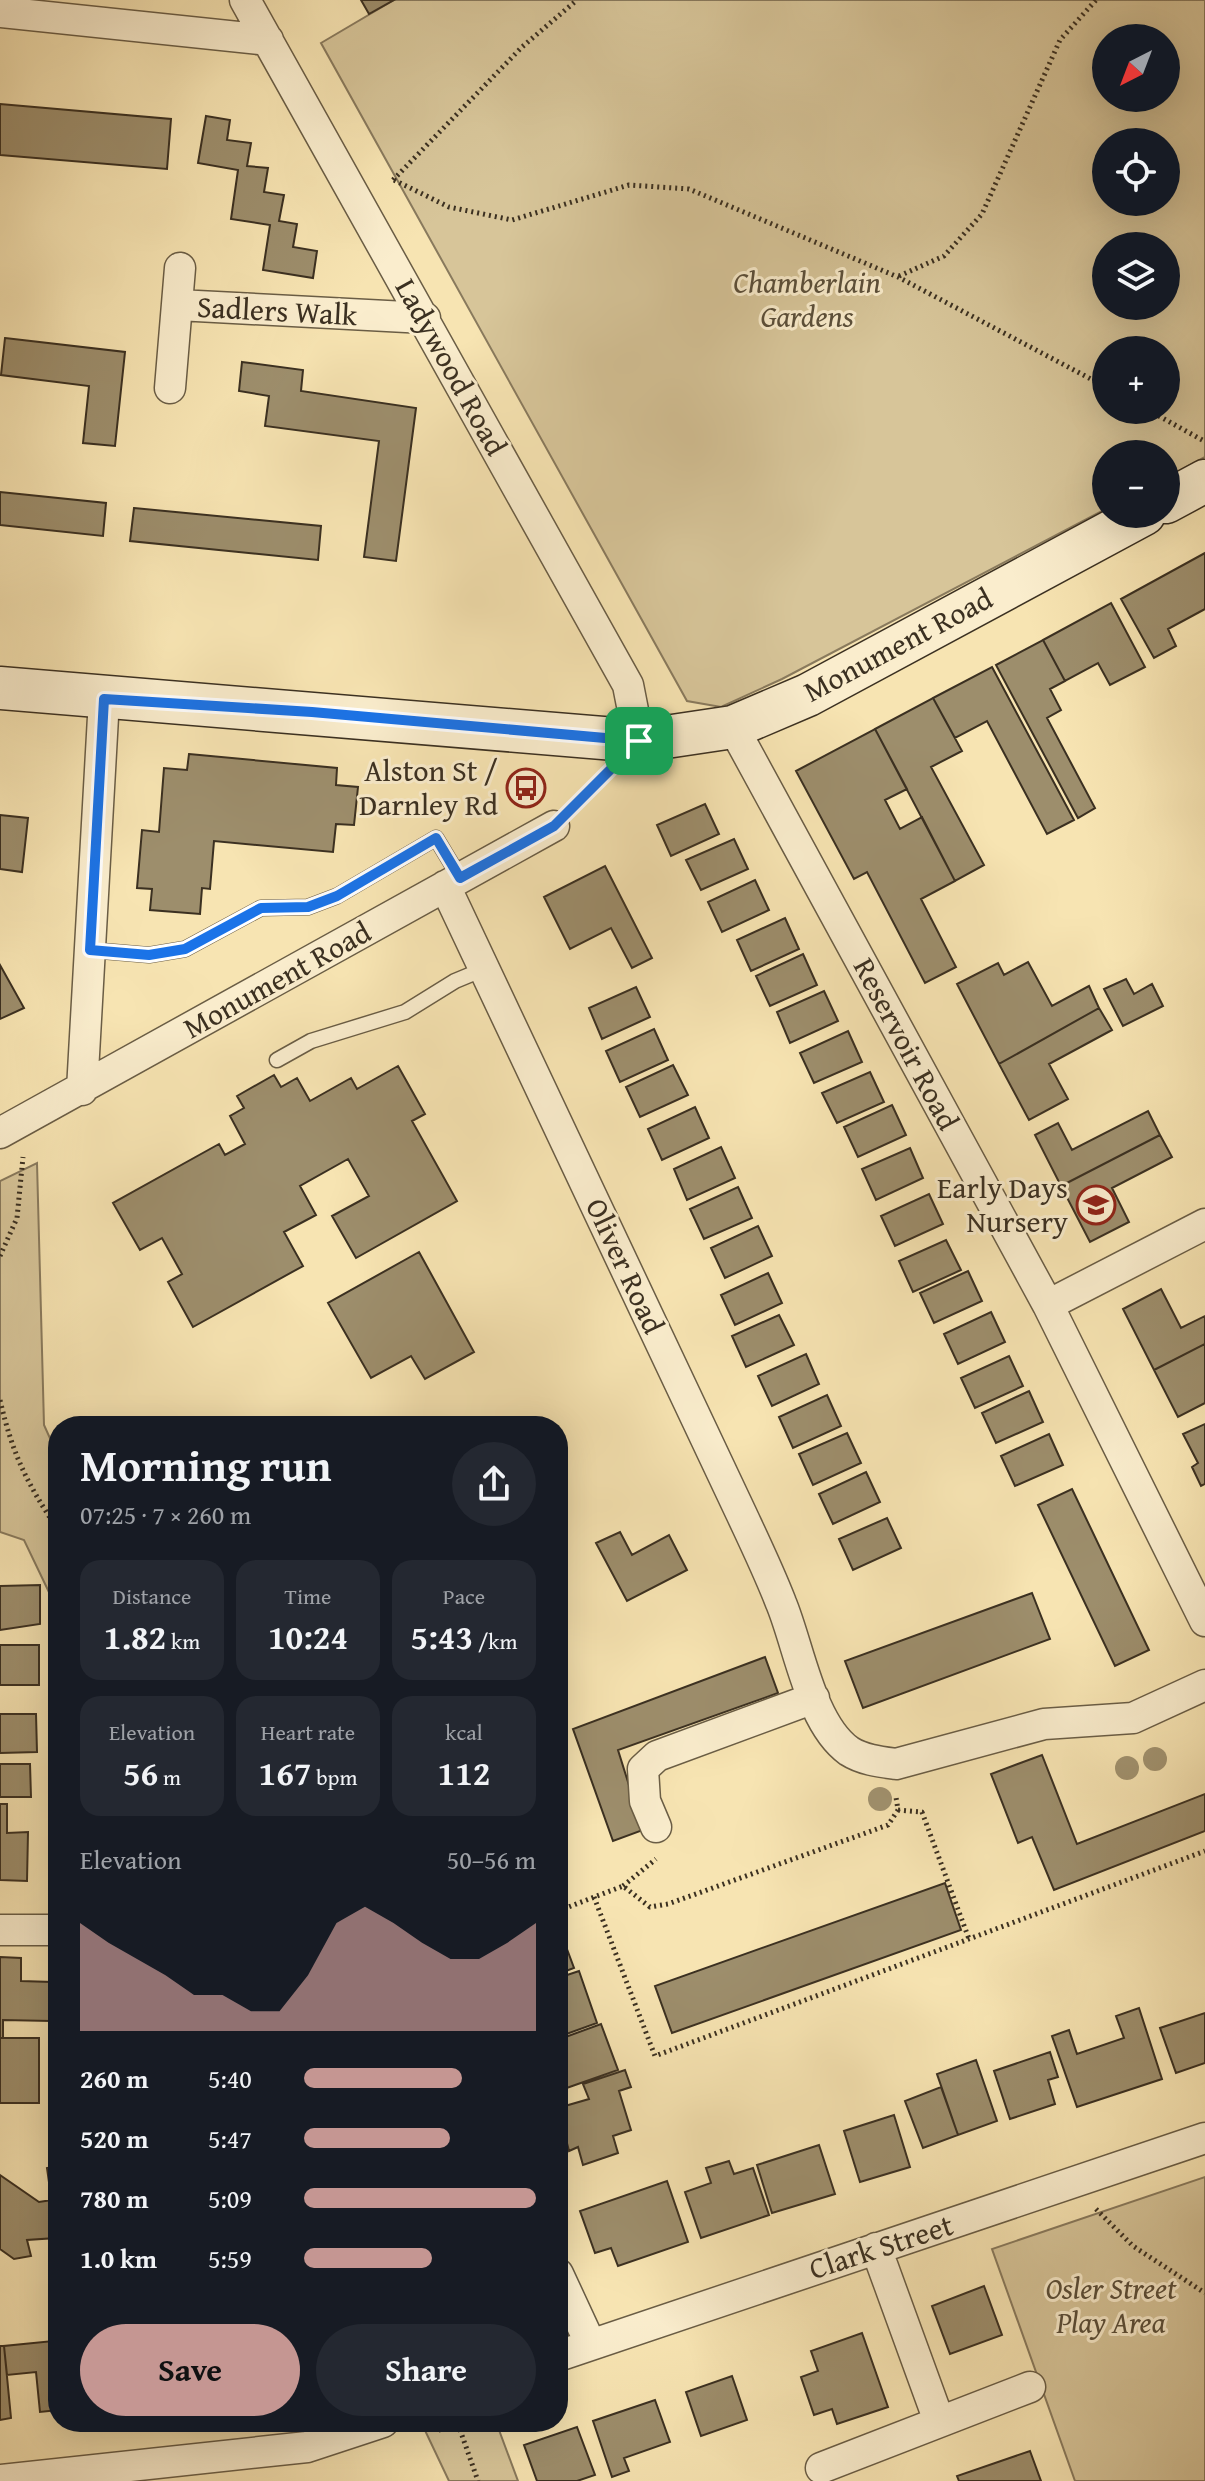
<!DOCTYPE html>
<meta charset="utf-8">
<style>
:root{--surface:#171b24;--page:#242831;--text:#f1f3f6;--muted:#9ea1a6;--accent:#c59692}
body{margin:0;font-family:"Gentium Book Plus",serif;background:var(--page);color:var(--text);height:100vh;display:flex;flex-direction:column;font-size:30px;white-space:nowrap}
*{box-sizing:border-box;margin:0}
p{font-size:26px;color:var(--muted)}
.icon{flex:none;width:44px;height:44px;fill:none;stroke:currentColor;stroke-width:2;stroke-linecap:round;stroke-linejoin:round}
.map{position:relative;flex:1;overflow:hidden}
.sheet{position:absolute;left:48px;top:1416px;width:520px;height:1016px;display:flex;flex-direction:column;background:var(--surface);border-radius:32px;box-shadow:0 8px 32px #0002}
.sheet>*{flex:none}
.needle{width:52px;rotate:222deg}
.tools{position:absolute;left:1092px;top:24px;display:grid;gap:16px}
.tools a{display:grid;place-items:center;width:88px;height:88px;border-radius:50%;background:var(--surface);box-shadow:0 8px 32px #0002;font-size:40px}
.pin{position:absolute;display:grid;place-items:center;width:68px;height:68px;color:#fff;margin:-34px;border-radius:16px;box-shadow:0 4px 12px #0006}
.round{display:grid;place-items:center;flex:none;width:84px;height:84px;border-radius:42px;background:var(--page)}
.headline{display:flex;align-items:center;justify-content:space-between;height:136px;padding:0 32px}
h1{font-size:44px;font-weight:600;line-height:60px}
.figures{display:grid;grid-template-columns:repeat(3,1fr);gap:12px;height:136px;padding:8px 32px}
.figures div{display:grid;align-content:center;border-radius:20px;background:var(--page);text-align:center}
.figures b{font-size:34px;font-weight:600}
.figures small{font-size:22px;font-weight:400}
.figures p{font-size:22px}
.chart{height:224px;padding:16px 32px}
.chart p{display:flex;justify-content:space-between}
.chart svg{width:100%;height:144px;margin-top:8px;fill:var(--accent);opacity:.7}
.action{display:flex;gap:16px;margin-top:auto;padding:16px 32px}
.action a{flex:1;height:92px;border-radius:48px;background:var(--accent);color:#111;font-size:32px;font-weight:600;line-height:92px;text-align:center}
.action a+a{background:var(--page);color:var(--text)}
ul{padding:0 32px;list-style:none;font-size:26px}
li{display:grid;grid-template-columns:128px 96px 1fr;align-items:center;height:60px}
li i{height:20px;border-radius:10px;background:var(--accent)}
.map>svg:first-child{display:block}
.green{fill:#d7c599;stroke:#897a5d;stroke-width:2;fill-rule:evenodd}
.building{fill:#9d8e6c;stroke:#3b3021;stroke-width:2}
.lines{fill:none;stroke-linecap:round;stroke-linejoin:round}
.lane-casing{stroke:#6a5d45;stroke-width:17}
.street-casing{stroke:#6a5d45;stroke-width:33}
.secondary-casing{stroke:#3b3021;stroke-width:45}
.path{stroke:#3b3021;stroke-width:5;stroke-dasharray:2 4;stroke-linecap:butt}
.lane{stroke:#faedcd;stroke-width:14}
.street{stroke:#faedcd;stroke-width:30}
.secondary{stroke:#faedcd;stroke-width:42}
.tree{fill:#a1926f}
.route-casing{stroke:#fff;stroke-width:16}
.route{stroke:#1a73e8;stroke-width:10}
.labels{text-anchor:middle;stroke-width:6;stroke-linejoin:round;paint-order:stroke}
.park-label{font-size:30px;font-style:italic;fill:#5a4e39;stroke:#faedcd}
.street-label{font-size:30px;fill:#3b3021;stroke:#faedcd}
.poi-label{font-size:30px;fill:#3b3021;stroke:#faedcd;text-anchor:end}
</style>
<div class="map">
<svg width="1205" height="2481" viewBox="0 0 1205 2481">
<rect width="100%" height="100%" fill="#f7e4b2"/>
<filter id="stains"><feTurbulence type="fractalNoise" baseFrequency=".0025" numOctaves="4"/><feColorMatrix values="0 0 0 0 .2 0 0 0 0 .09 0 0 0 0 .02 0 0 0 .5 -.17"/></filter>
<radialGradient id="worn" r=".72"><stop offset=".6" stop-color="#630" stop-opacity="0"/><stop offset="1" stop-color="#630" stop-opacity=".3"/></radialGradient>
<path class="green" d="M 394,0 L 1205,0 L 1205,457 L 1166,478 L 1166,454 L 1106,454 L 1106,509 L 782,679 L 721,707 L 687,701 L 321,43 ZM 1106,38 L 1166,38 L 1166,98 L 1106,98 ZM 1106,142 L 1166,142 L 1166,202 L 1106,202 ZM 1106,246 L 1166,246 L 1166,306 L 1106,306 ZM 1106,350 L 1166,350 L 1166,410 L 1106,410 Z
M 37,1163 L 44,1425 L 58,1456 L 58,1611 L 24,1540 L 0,1532 L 0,1181 Z
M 1205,2177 L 1205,2481 L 1075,2481 L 992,2249 Z
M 421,2422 L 496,2422 L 518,2481 L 449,2481 Z"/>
<path class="building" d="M 361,0 L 394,0 L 369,14 Z
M 0,104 L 171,119 L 167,169 L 0,155 Z
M 206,116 L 230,120 L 227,140 L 251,143 L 247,166 L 268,168 L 264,192 L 284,195 L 279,221 L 297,224 L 293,247 L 317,251 L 313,278 L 263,270 L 270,225 L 231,219 L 238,170 L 198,163 Z
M 5,338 L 125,352 L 115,446 L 83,443 L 89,386 L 1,375 Z
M 242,362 L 303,370 L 301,391 L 416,408 L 396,561 L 364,557 L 379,441 L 265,426 L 269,396 L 239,391 Z
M 0,492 L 106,503 L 103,536 L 0,525 Z
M 134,508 L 321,526 L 318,560 L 130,541 Z
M 1205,553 L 1205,609 L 1168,629 L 1176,646 L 1154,658 L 1121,599 Z
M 1111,603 L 1145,667 L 1110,685 L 1098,663 L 1065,681 L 1043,640 Z
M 1043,640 L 1065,681 L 1050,689 L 1061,710 L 1047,718 L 1095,808 L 1078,818 L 996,665 Z
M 992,667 L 1074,820 L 1047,834 L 987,721 L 955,738 L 933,698 Z
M 933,698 L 962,751 L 931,767 L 984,865 L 955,881 L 875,729 Z
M 875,729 L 907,789 L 885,800 L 900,829 L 922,817 L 955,881 L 921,899 L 956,967 L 925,983 L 867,872 L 854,879 L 796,771 Z
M 189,754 L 337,768 L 336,785 L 358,787 L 354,825 L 336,824 L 333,852 L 214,841 L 210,889 L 202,888 L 200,914 L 150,910 L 152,889 L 137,888 L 142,830 L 159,832 L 164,768 L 187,770 Z
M 705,804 L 719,834 L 671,856 L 657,825 Z
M 0,815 L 28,818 L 22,872 L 0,869 Z
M 734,839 L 748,869 L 701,890 L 686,860 Z
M 605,866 L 652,958 L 632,968 L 611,928 L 570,949 L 544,897 Z
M 755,880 L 769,910 L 722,932 L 708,902 Z
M 785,918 L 799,949 L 751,971 L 737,940 Z
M 803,954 L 817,985 L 770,1006 L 756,976 Z
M 1028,962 L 1052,1006 L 1089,986 L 1099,1008 L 999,1064 L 957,984 L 998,963 L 1004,975 Z
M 0,965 L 24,1008 L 0,1019 Z
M 1126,979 L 1134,994 L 1152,984 L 1163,1006 L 1123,1026 L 1104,989 Z
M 636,987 L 650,1017 L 602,1039 L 589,1008 Z
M 824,991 L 838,1021 L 790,1043 L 777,1012 Z
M 1099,1008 L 1112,1030 L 1049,1064 L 1068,1099 L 1029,1120 L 999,1064 Z
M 654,1029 L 668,1060 L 620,1082 L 606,1051 Z
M 848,1031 L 862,1062 L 814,1083 L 800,1053 Z
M 673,1065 L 688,1095 L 640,1117 L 626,1087 Z
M 398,1066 L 425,1114 L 412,1121 L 457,1201 L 356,1258 L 332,1216 L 369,1196 L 348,1159 L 300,1186 L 316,1215 L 284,1232 L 303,1266 L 193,1327 L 168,1282 L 182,1274 L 162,1238 L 140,1250 L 113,1203 L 219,1144 L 225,1155 L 245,1144 L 230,1116 L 244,1108 L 237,1096 L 274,1075 L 281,1087 L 297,1078 L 310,1101 L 351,1078 L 357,1089 Z
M 870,1072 L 884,1102 L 837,1123 L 822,1093 Z
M 892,1105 L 906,1135 L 858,1157 L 844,1127 Z
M 695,1107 L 709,1138 L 662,1160 L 648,1129 Z
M 1148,1111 L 1160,1135 L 1061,1186 L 1035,1135 L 1058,1123 L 1072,1150 Z
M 1160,1135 L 1172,1157 L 1112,1188 L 1129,1222 L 1090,1242 L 1061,1186 Z
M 721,1147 L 735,1178 L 687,1200 L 674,1169 Z
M 910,1148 L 923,1178 L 876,1200 L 862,1169 Z
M 738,1187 L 752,1218 L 704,1239 L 690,1209 Z
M 929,1194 L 943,1224 L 895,1246 L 881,1216 Z
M 758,1226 L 772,1256 L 725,1278 L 711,1248 Z
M 946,1240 L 961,1270 L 913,1292 L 899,1261 Z
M 419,1252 L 474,1352 L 425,1379 L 411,1356 L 371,1378 L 328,1303 Z
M 968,1271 L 982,1301 L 934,1323 L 920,1293 Z
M 768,1273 L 782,1303 L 735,1325 L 721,1295 Z
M 1161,1289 L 1181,1328 L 1205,1316 L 1205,1344 L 1154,1370 L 1123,1309 Z
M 991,1312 L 1005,1342 L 958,1364 L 944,1334 Z
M 779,1315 L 794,1345 L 746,1367 L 732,1336 Z
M 1205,1344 L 1205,1403 L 1178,1417 L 1154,1370 Z
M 806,1354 L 819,1384 L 772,1406 L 758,1376 Z
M 1009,1356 L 1023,1386 L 975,1408 L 961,1378 Z
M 1029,1391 L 1043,1422 L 996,1443 L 982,1413 Z
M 827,1395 L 841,1426 L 793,1448 L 779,1417 Z
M 1205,1424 L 1205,1484 L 1201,1486 L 1192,1467 L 1198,1463 L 1183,1434 Z
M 847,1433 L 861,1463 L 813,1485 L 799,1454 Z
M 1049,1434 L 1063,1465 L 1015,1486 L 1001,1456 Z
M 866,1472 L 880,1502 L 833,1524 L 819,1494 Z
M 1072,1489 L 1149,1650 L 1115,1666 L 1038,1505 Z
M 887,1518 L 901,1548 L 853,1570 L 839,1539 Z
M 620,1532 L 632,1555 L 669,1535 L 687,1570 L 627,1601 L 596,1543 Z
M 40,1585 L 40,1624 L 0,1630 L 0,1586 Z
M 1032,1593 L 1050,1639 L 863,1708 L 845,1661 Z
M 0,1645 L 39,1645 L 39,1685 L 0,1685 Z
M 765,1657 L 778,1693 L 618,1750 L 643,1830 L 613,1841 L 573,1729 Z
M 0,1714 L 36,1714 L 37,1752 L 0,1753 Z
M 1042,1755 L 1077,1844 L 1205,1794 L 1205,1831 L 1054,1890 L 1032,1837 L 1018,1843 L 991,1774 Z
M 0,1764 L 30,1764 L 31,1797 L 0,1797 Z
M 0,1804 L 7,1804 L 7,1833 L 28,1832 L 27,1881 L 0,1880 Z
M 945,1883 L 961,1930 L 672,2033 L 655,1986 Z
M 558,1925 L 574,1968 L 558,1974 Z
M 0,1957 L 21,1958 L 21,1981 L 52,1982 L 51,2021 L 3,2020 L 3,2038 L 0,2038 Z
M 579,1971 L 597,2023 L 558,2037 L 558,1978 Z
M 1139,2008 L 1162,2079 L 1077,2107 L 1052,2036 L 1069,2030 L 1077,2054 L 1124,2038 L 1116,2016 Z
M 1205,2013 L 1205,2063 L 1176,2073 L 1160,2028 Z
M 601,2024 L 618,2070 L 558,2091 L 558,2054 L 564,2051 L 560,2039 Z
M 0,2038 L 39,2038 L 39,2103 L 0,2103 Z
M 1050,2052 L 1058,2077 L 1048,2080 L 1055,2104 L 1010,2119 L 994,2071 Z
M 976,2060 L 997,2121 L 958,2135 L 937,2074 Z
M 625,2070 L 631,2087 L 619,2091 L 631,2130 L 613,2136 L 618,2153 L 583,2165 L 578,2147 L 569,2151 L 558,2108 L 589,2099 L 583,2084 Z
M 941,2087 L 958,2135 L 923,2148 L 905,2101 Z
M 894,2115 L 910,2167 L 860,2182 L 844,2131 Z
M 819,2145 L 835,2194 L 772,2213 L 757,2165 Z
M 729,2161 L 734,2174 L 753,2168 L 769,2215 L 701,2238 L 685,2192 L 711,2183 L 706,2168 Z
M 58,2166 L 58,2232 L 56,2232 L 47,2168 Z
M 0,2175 L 39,2202 L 52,2200 L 56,2238 L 27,2240 L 31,2256 L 14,2259 L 0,2249 Z
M 667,2181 L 688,2242 L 618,2266 L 611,2248 L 595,2253 L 580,2211 Z
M 984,2286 L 1002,2335 L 950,2354 L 932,2306 Z
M 862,2333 L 888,2407 L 837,2424 L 832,2409 L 814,2415 L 801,2377 L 818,2371 L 811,2351 Z
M 53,2341 L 54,2353 L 58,2353 L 58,2410 L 40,2412 L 36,2372 L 7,2375 L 4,2346 Z
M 0,2346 L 4,2346 L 11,2418 L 0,2420 Z
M 732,2376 L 747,2420 L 701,2436 L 686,2392 Z
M 655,2400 L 670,2442 L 624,2458 L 629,2471 L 612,2477 L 593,2421 Z
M 577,2427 L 595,2475 L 577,2481 L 537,2481 L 524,2445 Z
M 1030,2451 L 1041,2481 L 959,2481 L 957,2476 Z"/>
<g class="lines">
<defs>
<path id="lane" d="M 90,950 L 149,955 L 185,949 L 261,908 L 308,907 L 337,896 L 436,838 L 460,878
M 277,1060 L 311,1041 L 405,1012 L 455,981 L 484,969"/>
<path id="street" d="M 245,0 L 628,685 L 639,741
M 0,12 L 268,40
M 178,305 L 425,318
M 170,388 L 180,268
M 733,727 L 1048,1305 L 1205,1621
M 445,886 L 741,1513 C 755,1543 769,1572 781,1603 C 799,1646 810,1723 849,1751 C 863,1760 881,1762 896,1764 L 1044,1724 L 1133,1718 L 1205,1685
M 82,1090 L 104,699
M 0,1133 L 554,826
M 1048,1305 L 1205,1224
M 656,1827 L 645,1801 L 643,1769 L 657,1756 L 814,1698
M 0,1930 L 58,1930
M 876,2248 L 939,2421
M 558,2274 L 590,2343
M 558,2356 L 1205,2138
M 821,2468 L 1030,2387
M 0,2480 L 307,2447 L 383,2422"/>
<path id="secondary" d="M 1166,502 L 1205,481
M 0,688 L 639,741 L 733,727 L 808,695 L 1144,514"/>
</defs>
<use href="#lane" class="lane-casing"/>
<use href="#street" class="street-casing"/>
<use href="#secondary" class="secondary-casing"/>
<path class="path" d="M 393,180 L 522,47 L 577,0
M 394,180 L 449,207 L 512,220 L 629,185 L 689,189 L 898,277 L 1106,387
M 899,276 L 944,256 L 982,214 L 1060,40 L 1096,0
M 1148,410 L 1204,441
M 577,803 L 601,779
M 0,1256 L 17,1218 L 23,1157
M 0,1400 C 13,1456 27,1483 58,1530
M 898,1810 L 922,1812 L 969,1939
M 623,1886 L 656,1859
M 594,1897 L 655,2056 L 1205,1851
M 558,1911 L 623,1886 L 650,1907 L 668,1904 L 888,1825 L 898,1810 L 896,1797
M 1096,2209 L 1133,2246 L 1205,2293
M 433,2422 L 436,2431 L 462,2422
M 458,2424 L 478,2481"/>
<use href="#lane" class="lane"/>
<use href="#street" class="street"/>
<use href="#secondary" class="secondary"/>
</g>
<g class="tree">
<circle cx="1155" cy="1759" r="12"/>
<circle cx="1127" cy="1768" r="12"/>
<circle cx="880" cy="1799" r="12"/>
</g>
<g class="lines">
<defs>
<path id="route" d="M 104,699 L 312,712 L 639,741 L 554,826 L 460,878 L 436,838 L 337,896 L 308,907 L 261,908 L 185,949 L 149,955 L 90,950 Z"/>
</defs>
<use href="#route" class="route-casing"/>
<use href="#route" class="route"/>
</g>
<defs>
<symbol id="bus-ring" viewBox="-11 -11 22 22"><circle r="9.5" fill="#faedcd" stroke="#8f2418" stroke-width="1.5"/><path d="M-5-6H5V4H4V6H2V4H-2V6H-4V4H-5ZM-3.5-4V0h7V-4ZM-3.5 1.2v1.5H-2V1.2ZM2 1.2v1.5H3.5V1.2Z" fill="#8f2418"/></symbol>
<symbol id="school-ring" viewBox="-11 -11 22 22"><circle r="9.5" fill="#faedcd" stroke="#8f2418" stroke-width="1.5"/><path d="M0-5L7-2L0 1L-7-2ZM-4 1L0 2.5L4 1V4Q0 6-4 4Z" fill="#8f2418"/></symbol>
</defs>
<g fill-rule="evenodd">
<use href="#bus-ring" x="504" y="766" width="44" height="44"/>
<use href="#school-ring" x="1074" y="1183" width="44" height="44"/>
</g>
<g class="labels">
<g class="park-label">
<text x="807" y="293">Chamberlain<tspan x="807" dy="34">Gardens</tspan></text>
<text x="1111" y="2299">Osler Street<tspan x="1111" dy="34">Play Area</tspan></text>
</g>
<g class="street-label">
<text transform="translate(277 311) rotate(3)" y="10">Sadlers Walk</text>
<text transform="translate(451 367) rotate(61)" y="10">Ladywood Road</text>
<text transform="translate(898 645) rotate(-28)" y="10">Monument Road</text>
<text transform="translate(277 980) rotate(-29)" y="10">Monument Road</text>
<text transform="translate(906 1044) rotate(62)" y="10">Reservoir Road</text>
<text transform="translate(625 1266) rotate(65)" y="10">Oliver Road</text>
<text transform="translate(881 2247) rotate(-18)" y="10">Clark Street</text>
</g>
<g class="poi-label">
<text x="498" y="781">Alston St /<tspan x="498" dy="34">Darnley Rd</tspan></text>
<text x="1068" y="1198">Early Days<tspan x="1068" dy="34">Nursery</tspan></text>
</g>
</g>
<rect width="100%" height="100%" filter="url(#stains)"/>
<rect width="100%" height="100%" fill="url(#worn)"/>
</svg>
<div class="tools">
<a><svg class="needle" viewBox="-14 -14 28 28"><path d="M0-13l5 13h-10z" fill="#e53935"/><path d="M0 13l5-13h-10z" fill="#9ea1a6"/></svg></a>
<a><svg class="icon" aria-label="locate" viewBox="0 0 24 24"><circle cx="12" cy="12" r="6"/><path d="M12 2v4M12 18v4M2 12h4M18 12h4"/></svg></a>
<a><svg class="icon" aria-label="layers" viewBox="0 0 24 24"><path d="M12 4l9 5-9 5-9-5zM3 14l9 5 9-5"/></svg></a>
<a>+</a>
<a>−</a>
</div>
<div class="pin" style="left:639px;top:741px;background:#1e9e55"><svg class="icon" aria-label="arrive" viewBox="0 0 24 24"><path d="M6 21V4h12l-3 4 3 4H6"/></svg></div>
<section class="sheet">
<div class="headline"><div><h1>Morning run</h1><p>07:25 · 7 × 260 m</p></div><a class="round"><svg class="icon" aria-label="share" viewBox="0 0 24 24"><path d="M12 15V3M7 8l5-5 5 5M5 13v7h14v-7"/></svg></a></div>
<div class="figures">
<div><p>Distance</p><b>1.82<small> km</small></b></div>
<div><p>Time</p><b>10:24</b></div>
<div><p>Pace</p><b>5:43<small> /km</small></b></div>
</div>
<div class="figures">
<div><p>Elevation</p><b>56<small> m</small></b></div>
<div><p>Heart rate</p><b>167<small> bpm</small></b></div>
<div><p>kcal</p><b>112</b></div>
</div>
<div class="chart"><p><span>Elevation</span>50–56 m</p>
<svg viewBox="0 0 160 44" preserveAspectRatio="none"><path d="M0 44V11L10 17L20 22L30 27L40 33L50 33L60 38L70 38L80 27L90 11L100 6L110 11L120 17L130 22L140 22L150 17L160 11V44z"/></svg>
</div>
<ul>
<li><b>260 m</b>5:40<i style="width:68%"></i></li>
<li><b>520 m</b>5:47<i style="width:63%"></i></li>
<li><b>780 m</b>5:09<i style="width:100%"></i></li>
<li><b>1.0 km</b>5:59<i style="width:55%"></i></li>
</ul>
<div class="action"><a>Save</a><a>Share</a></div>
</section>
</div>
